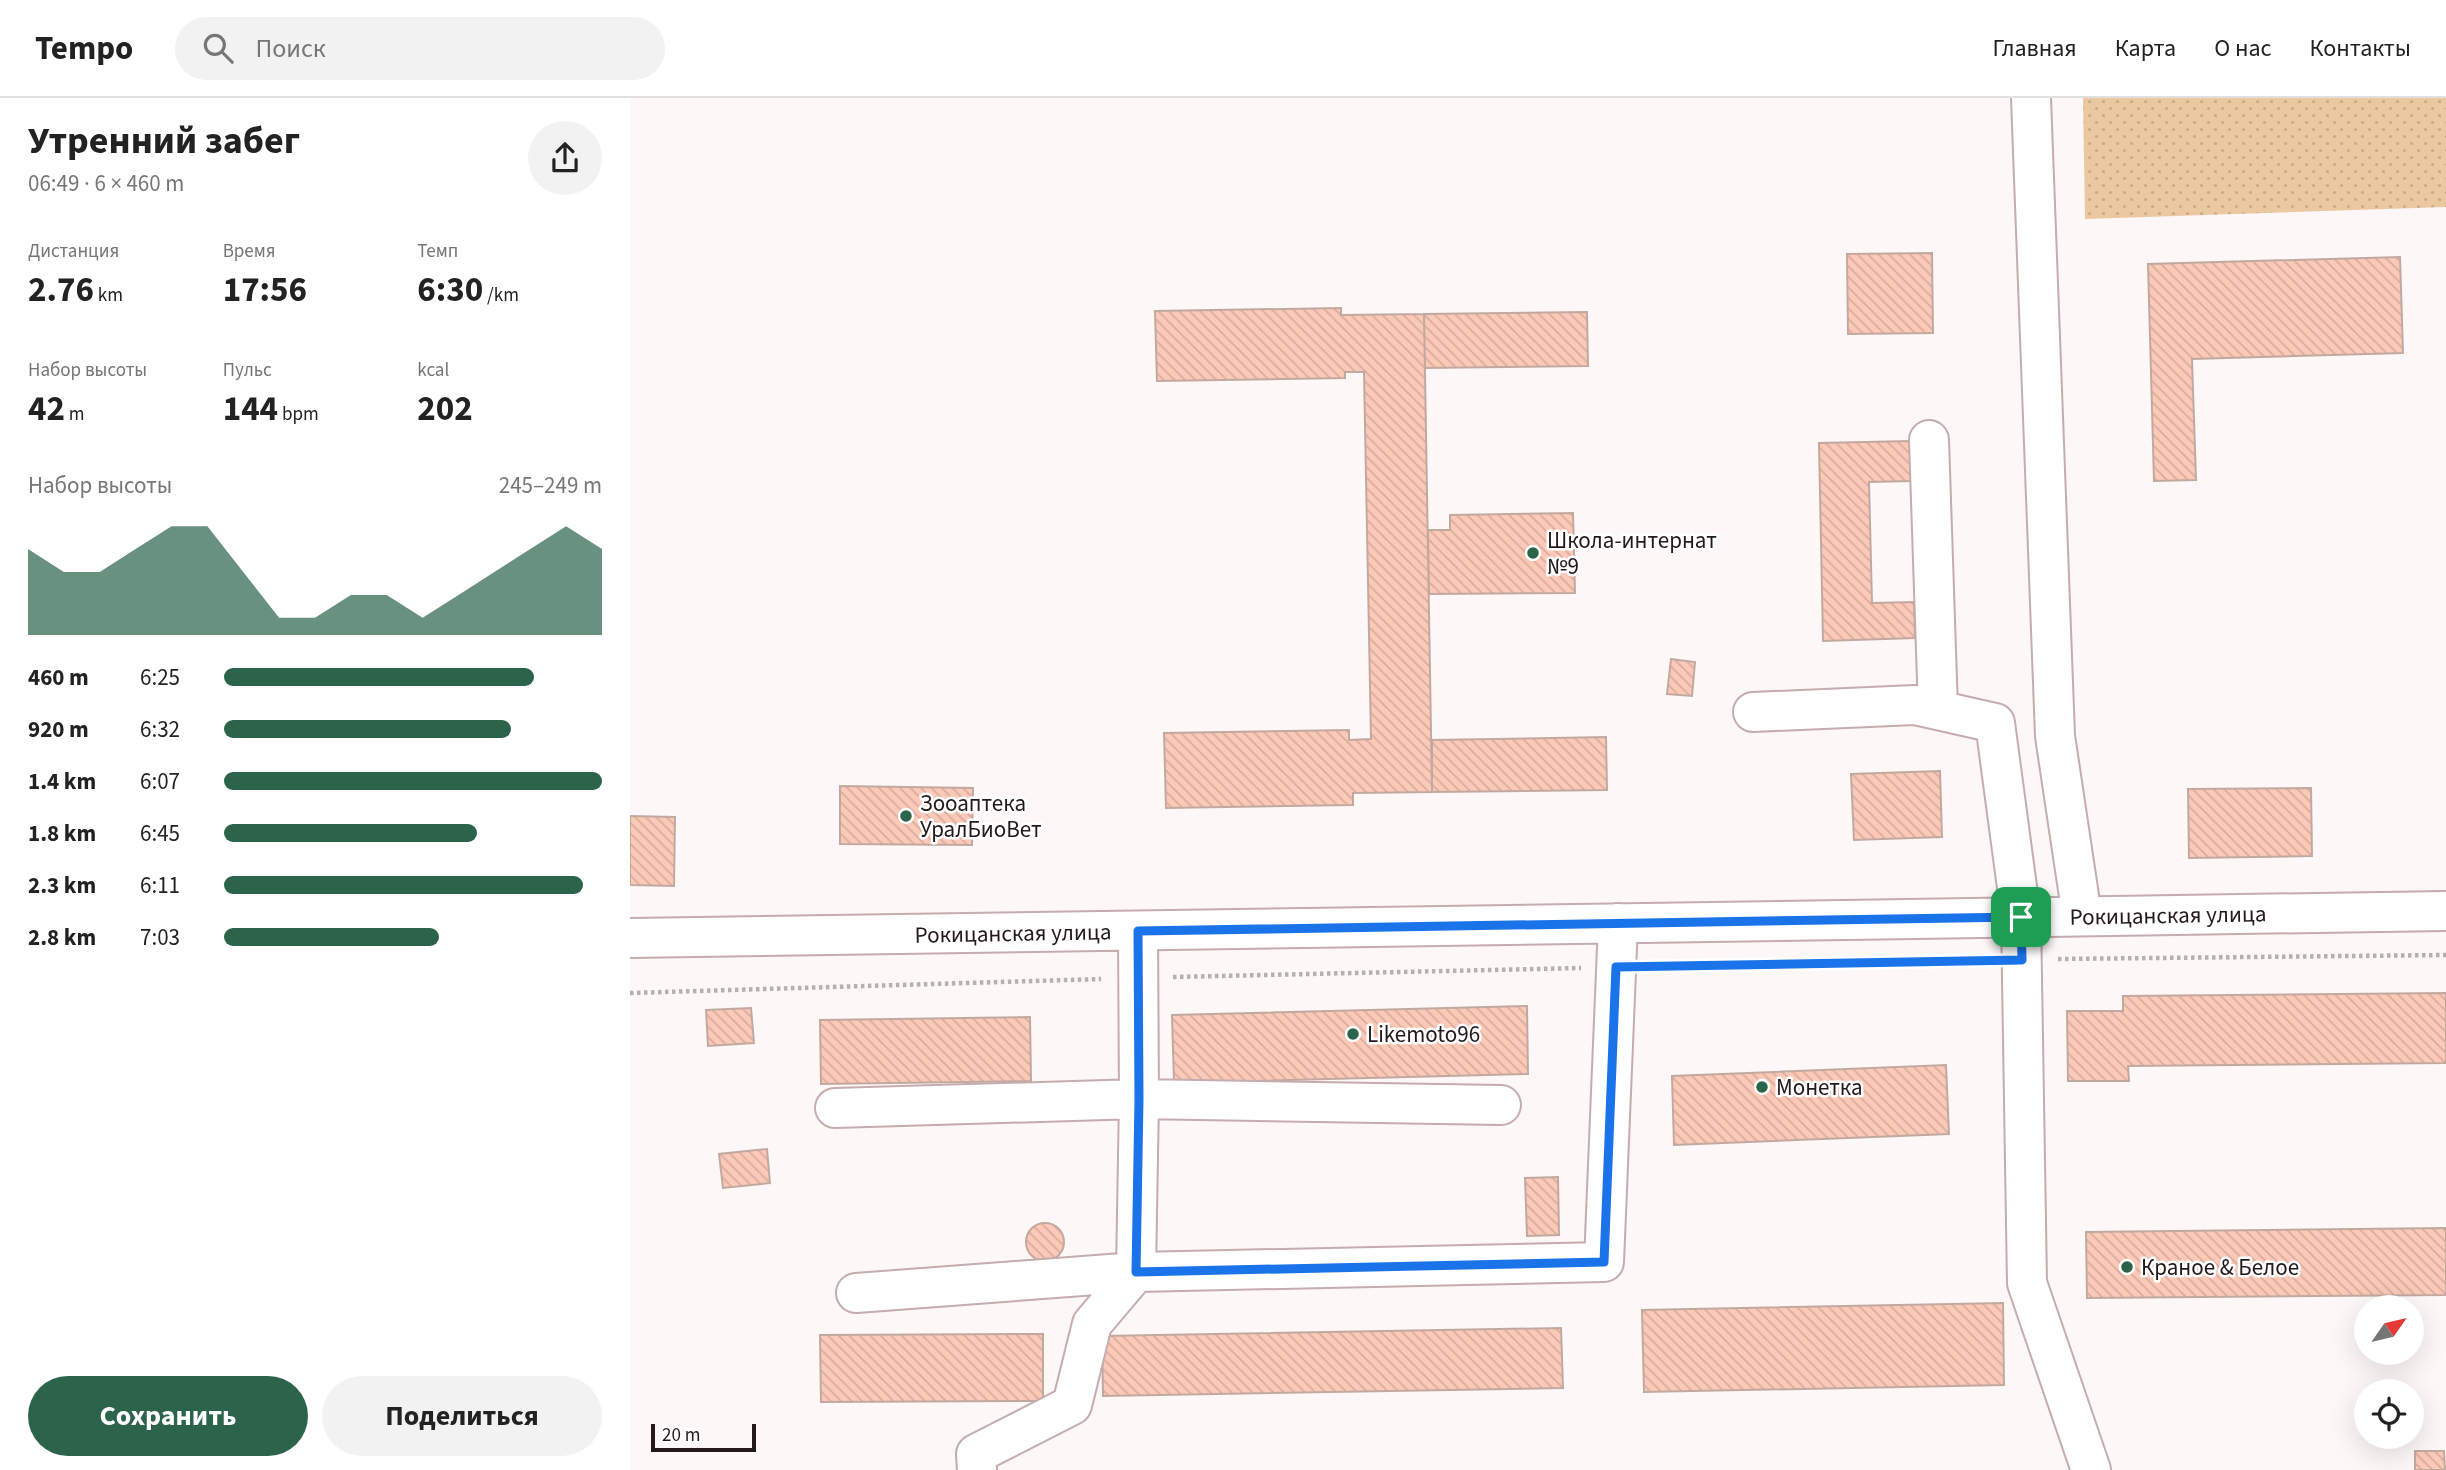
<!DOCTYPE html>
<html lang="ru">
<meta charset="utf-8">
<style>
:root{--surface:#fff;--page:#f2f2f2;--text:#222;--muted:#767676;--line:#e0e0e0;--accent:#2b634b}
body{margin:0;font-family:"Source Sans 3",sans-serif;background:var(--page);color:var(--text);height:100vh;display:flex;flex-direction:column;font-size:26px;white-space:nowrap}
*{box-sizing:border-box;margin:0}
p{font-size:23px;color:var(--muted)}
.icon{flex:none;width:38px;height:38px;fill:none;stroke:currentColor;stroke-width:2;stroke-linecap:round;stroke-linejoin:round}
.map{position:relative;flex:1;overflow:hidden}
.details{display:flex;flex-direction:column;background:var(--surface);width:630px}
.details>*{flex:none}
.needle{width:46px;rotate:56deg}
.buttons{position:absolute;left:1724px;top:1197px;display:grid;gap:14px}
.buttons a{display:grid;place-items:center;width:70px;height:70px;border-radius:50%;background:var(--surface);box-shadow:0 7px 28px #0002;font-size:35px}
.scale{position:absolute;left:21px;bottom:18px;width:105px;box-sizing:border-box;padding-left:7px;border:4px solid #23191b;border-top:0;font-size:19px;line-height:24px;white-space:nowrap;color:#23191b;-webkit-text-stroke:5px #fff;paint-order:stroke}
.pin{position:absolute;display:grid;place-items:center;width:60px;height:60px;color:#fff;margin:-30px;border-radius:14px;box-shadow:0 4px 10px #0006}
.round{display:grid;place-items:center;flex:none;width:74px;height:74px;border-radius:37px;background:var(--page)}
.summary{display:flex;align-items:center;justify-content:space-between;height:119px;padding:0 28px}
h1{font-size:38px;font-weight:700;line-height:52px}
.figures{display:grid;grid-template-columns:repeat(3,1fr);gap:10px;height:119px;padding:7px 28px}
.figures div{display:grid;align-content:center}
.figures b{font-size:35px;font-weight:700}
.figures small{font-size:19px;font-weight:400}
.figures p{font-size:19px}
.chart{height:196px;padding:14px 28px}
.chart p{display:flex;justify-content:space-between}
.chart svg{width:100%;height:126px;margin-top:7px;fill:var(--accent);opacity:.7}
.button{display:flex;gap:14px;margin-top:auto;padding:14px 28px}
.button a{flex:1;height:80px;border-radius:42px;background:var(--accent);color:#fff;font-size:28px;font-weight:700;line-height:80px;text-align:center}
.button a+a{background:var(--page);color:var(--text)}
ul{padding:0 28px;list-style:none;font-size:23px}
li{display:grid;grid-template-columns:112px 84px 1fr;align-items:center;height:52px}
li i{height:18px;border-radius:9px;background:var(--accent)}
header{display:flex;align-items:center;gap:42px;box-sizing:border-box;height:98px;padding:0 35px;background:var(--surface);border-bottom:2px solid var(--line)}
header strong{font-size:33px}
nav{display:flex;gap:38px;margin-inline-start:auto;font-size:24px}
.search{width:490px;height:63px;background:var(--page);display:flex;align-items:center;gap:18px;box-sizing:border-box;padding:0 24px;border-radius:38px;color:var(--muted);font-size:26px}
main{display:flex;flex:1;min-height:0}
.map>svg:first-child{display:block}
.grass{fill:url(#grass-dots)}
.building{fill:url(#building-back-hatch);stroke:#c2a9a0;stroke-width:2}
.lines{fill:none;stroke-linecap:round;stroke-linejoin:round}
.minor-casing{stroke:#c6abaf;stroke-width:42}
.path{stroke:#b7b0b1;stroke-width:4.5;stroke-dasharray:3.5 3.5;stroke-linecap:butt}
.minor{stroke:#fff;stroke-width:38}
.route-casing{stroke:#fff;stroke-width:14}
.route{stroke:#1a73e8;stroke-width:9}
.poi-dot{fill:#2b634b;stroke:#fff;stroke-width:2.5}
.labels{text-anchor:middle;stroke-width:5;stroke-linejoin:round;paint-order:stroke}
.poi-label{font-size:23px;fill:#23191b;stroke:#fff;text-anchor:start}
.street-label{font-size:23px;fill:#23191b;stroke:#fff}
</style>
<header>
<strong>Tempo</strong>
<div class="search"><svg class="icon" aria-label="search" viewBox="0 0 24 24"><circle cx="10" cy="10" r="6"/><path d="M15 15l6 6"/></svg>Поиск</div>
<nav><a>Главная</a><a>Карта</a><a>О нас</a><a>Контакты</a></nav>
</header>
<main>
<section class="details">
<div class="summary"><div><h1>Утренний забег</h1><p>06:49 · 6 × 460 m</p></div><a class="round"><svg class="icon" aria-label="share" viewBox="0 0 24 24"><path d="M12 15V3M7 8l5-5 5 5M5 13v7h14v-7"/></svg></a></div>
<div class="figures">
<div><p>Дистанция</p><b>2.76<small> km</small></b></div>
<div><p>Время</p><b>17:56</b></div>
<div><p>Темп</p><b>6:30<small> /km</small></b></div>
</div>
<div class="figures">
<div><p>Набор высоты</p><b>42<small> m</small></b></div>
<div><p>Пульс</p><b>144<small> bpm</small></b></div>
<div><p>kcal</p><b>202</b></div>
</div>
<div class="chart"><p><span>Набор высоты</span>245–249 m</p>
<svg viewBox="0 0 160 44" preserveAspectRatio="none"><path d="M0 44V14L10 22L20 22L30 14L40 6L50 6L60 22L70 38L80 38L90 30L100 30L110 38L120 30L130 22L140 14L150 6L160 14V44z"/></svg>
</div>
<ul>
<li><b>460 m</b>6:25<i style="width:82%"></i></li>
<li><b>920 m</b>6:32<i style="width:76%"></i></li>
<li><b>1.4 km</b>6:07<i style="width:100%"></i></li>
<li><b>1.8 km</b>6:45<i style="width:67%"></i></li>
<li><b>2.3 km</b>6:11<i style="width:95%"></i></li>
<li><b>2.8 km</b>7:03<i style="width:57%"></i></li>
</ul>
<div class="button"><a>Сохранить</a><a>Поделиться</a></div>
</section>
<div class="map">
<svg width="1816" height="1372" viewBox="0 0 1816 1372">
<defs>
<pattern id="grass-dots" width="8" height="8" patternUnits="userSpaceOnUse" patternTransform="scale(1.75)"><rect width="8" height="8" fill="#ecc8a0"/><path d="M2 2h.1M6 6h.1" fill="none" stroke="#caab89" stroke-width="1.8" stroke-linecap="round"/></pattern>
<pattern id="building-back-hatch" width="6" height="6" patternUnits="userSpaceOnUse" patternTransform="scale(1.75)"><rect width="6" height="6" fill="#fcc9b7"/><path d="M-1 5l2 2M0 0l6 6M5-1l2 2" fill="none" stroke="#d8ac9d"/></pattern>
</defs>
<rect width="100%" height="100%" fill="#fdf7f8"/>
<path class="grass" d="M 1453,0 L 1816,0 L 1816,109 L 1455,121 Z"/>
<path class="building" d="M 1302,155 L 1303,235 L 1218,236 L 1217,156 Z
M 1770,159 L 1773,255 L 1562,261 L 1566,382 L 1524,383 L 1518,166 Z
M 711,210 L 711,217 L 794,216 L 802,694 L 723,695 L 723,707 L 536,710 L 534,635 L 719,632 L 719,642 L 741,641 L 734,274 L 715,274 L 715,280 L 527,283 L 525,213 Z
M 957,214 L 958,268 L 795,270 L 794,216 Z
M 1280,343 L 1281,383 L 1239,384 L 1242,505 L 1284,504 L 1285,540 L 1193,543 L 1189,345 Z
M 943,415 L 945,495 L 799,496 L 798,432 L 820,432 L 820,417 Z
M 1041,561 L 1065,564 L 1062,598 L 1037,596 Z
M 976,639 L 977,692 L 802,694 L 802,642 Z
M 1310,673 L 1312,739 L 1224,742 L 1221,676 Z
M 210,688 L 343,690 L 342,747 L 210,746 Z
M 1681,690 L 1682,758 L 1559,760 L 1558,691 Z
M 0,718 L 45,719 L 44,788 L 0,787 Z
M 1816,895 L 1816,965 L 1498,968 L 1499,983 L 1438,983 L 1437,913 L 1493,913 L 1493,898 Z
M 897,908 L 898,976 L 544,985 L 542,917 Z
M 121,910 L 124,945 L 78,948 L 76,912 Z
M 400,919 L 401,983 L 191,986 L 190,922 Z
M 1316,967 L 1319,1036 L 1044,1047 L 1042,978 Z
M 137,1051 L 140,1085 L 93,1090 L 89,1056 Z
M 928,1079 L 929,1137 L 897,1138 L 895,1080 Z
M396 1144a19 19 0 1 1 38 0a19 19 0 1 1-38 0Z
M 1816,1130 L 1816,1197 L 1457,1200 L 1456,1134 Z
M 1373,1205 L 1374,1287 L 1014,1294 L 1012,1212 Z
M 931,1230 L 933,1290 L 473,1298 L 472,1238 Z
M 413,1236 L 413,1303 L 191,1304 L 190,1237 Z
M 1785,1353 L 1814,1353 L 1815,1372 L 1785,1372 Z"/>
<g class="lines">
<defs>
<path id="minor" d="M 1401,0 L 1425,638 L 1452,818
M 1299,342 L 1308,612
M 1123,614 L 1285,607 L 1365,625 L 1391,819 L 1397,1185 L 1461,1372
M 0,840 L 1816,813
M 205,1010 L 509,1001 L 871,1007
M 226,1195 L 506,1174 L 974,1164 L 988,825
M 347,1372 L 346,1356 L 442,1307 L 462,1226 L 506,1174 L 509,1001 L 508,833"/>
</defs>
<use href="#minor" class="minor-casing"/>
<path class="path" d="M 1428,861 L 1816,857
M 1023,868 L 1357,862
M 543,879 L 951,870
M 0,895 L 471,881"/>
<use href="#minor" class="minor"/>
</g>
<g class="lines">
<defs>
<path id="route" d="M 1391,819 L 1392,862 L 986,869 L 974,1164 L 506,1174 L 509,1001 L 508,833 Z"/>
</defs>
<use href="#route" class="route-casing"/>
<use href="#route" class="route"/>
</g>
<g class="poi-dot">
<circle cx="903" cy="455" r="7"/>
<circle cx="276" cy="718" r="7"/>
<circle cx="723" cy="936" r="7"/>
<circle cx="1132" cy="989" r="7"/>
<circle cx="1497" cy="1169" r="7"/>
</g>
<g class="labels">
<g class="poi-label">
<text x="917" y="450">Школа-интернат<tspan x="917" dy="26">№9</tspan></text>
<text x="290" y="713">Зооаптека<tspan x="290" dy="26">УралБиоВет</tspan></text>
<text x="737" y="944">Likemoto96</text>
<text x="1146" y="997">Монетка</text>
<text x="1511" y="1177">Краное &amp; Белое</text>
</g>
<g class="street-label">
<text transform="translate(1538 817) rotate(-1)" y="8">Рокицанская улица</text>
<text transform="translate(383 835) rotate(-1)" y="8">Рокицанская улица</text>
</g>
</g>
</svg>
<div class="buttons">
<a><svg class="needle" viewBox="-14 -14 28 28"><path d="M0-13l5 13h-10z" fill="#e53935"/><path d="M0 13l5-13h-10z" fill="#767676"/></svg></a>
<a><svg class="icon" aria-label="locate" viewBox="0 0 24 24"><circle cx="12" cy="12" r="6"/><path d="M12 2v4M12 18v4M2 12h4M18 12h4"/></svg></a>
</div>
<div class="scale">20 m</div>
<div class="pin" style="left:1391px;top:819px;background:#1e9e55"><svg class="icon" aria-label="arrive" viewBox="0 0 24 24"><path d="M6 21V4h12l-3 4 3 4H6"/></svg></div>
</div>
</main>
